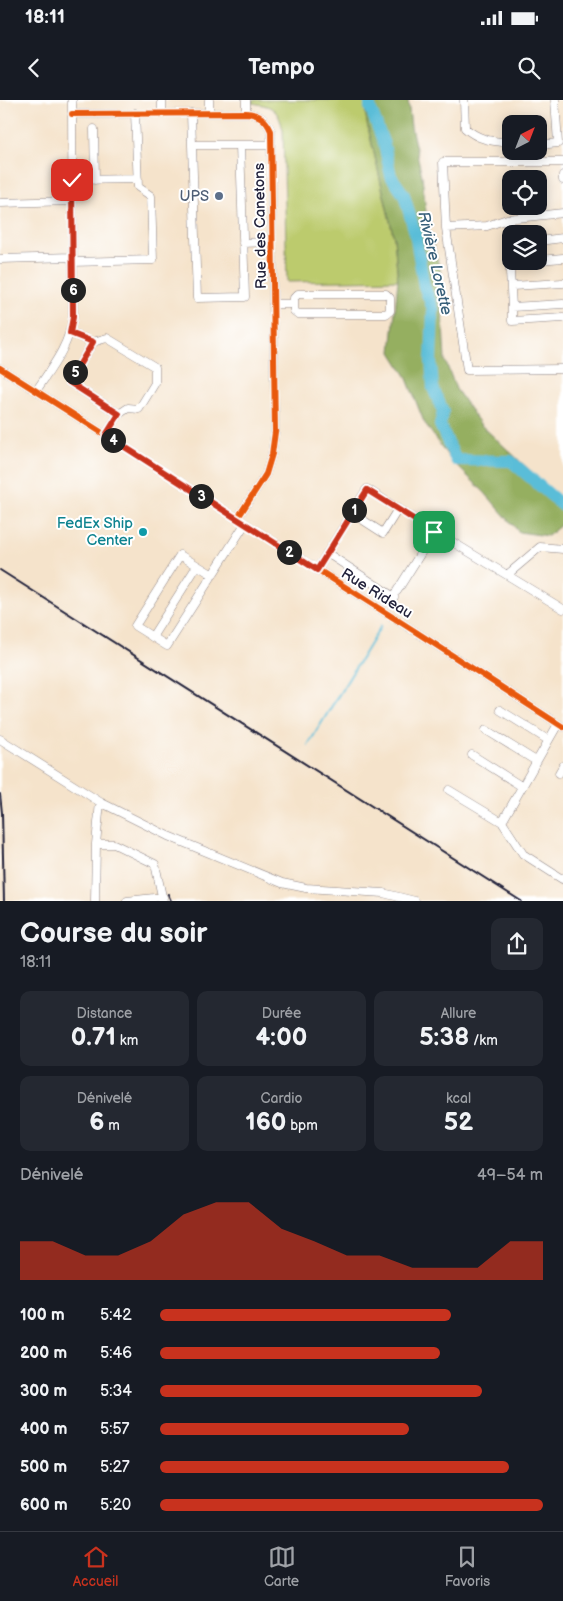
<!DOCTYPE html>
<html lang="fr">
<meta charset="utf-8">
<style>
:root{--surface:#171b24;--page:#242831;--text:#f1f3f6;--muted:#9ea1a6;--line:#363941;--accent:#c8321e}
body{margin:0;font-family:"Balsamiq Sans",sans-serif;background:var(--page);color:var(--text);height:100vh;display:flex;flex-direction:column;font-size:19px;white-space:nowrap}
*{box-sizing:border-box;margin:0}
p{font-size:16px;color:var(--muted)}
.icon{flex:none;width:28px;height:28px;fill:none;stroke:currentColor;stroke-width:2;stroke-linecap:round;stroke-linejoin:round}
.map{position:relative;height:801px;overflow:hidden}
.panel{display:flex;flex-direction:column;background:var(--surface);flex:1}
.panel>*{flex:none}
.needle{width:32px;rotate:42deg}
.buttons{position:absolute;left:502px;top:15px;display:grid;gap:10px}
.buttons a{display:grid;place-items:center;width:45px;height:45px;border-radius:10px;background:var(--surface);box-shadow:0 2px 12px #0003;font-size:25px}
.pin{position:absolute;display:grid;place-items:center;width:42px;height:42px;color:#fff;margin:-21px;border-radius:10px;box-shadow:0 2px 8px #0006}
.km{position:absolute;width:25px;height:25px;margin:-12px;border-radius:50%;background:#222;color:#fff;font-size:14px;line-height:25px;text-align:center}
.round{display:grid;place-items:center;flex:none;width:52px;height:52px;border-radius:10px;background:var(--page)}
.head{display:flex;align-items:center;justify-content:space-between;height:85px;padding:0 20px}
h1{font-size:28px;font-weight:600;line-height:38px}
.stats{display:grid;grid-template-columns:repeat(3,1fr);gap:8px;height:85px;padding:5px 20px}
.stats div{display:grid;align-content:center;border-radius:10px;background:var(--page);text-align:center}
.stats b{font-size:25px;font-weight:600}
.stats small{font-size:14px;font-weight:400}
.stats p{font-size:14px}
.chart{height:140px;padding:10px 20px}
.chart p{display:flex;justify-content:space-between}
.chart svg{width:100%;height:90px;margin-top:5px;fill:var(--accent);opacity:.7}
ul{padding:0 20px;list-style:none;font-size:16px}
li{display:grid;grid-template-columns:80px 60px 1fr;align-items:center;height:38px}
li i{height:12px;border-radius:6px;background:var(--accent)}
.status{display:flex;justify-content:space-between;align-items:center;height:35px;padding:0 25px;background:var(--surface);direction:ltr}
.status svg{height:14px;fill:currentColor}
header{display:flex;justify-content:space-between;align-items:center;height:65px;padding:0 20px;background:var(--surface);font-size:22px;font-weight:600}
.tab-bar{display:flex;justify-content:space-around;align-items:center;height:70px;border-top:1px solid var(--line);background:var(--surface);font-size:14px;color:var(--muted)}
.tab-bar a{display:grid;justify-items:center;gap:2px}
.tab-bar .on{color:var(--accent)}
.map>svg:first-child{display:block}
.green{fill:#bccb6d;stroke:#6f7654}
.forest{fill:#95af60;stroke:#5c684e}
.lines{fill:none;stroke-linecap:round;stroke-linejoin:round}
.stream{stroke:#5abdd8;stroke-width:2}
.river{stroke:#5abdd8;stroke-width:12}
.minor-casing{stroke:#8c8283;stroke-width:9}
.minor{stroke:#fff;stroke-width:8}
.rail{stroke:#22223b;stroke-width:2}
.cycleway-casing{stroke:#fff;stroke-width:9}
.cycleway{stroke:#e8590c;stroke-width:6}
.route-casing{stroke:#fff;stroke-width:10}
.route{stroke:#c8321e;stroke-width:6}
.service-dot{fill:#5c6f8a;stroke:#fff;stroke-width:2}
.culture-dot{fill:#0f9aa8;stroke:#fff;stroke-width:2}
.labels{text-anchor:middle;stroke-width:4;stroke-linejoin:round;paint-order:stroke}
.service-label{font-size:15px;fill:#4e5e75;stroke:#fff;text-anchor:end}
.street-label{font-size:15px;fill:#22223b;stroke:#fff}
.culture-label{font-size:15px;fill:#0d838f;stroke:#fff;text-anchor:end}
.water-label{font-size:16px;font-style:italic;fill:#38607a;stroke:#fff}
</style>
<div class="status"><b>18:11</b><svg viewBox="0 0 49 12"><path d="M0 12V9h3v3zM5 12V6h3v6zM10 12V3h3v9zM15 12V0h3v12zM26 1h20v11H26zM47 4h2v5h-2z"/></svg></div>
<header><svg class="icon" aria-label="back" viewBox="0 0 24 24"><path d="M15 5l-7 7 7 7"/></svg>Tempo<svg class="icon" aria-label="search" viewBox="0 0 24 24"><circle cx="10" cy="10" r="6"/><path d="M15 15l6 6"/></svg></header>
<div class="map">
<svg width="563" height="801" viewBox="0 0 563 801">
<rect width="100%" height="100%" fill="#fff"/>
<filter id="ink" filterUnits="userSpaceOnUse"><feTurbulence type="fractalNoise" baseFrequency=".02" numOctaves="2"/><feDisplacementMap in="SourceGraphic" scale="10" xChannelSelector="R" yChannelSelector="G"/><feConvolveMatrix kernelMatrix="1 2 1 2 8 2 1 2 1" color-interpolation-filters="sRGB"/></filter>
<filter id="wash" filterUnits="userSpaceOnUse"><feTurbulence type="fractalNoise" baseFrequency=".0096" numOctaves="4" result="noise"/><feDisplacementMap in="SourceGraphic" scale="20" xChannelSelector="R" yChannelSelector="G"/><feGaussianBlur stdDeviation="1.12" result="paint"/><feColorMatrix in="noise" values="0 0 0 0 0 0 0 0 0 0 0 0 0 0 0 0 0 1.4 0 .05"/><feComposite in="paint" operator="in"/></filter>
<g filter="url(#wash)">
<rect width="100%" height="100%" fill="#f5e3cb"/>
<path class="green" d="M 252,0 L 364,0 L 367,23 L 394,138 L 398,180 L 287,182 L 283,30 C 278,9 273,6 252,3 Z"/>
<path class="forest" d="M 364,0 L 408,0 L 411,27 L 422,76 L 427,121 L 440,170 L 445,260 L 456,289 L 481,325 L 563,401 L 563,423 L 548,436 L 519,432 L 485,393 L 450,359 L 424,322 L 406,276 L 391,252 L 398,180 L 394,138 L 367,23 Z"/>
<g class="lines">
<path class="stream" d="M 308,645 L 381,526"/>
<path class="river" d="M 370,0 L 370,7 L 384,44 L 391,76 L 404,95 L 415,133 L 424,186 L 433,209 L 431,261 L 433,288 L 443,311 L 440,325 L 456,360 L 511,361 L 563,406"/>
</g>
</g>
<g filter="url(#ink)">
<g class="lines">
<defs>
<path id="minor" d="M 162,0 L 162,13
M 209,0 L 209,13
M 246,0 L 246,13
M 464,0 L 465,28 C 480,41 493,41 511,43
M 191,13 L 192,45
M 72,14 L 246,13 C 259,14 266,19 271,31 L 275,332 L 272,354 L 266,374 L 237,419
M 94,29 L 95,80
M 240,45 L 245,197 L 197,198 L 192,45 L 271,45
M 539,45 L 558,43 L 555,0
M 532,62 L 532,51
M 563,75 L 563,80
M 72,80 L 138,79
M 0,103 L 72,101
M 563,113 L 507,119 L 512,207 L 563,204
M 507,119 L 487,126 L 446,128 L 443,62 L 563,62
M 446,128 L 467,270 L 563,269
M 539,141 L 563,138
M 243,143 L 272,142
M 0,159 L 72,157
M 539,160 L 563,158
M 72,162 L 153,160 L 151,96 L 138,87 L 135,13
M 512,186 L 563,183
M 273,204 L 294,204 L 294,198 L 298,194 L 386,194 L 390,198 L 390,211 L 386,214 L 298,214 L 294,211 L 294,204
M 512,207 L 512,221 L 563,218
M 70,233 L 93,242 L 69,282 L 119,314 L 106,335
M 93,242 L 107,238 L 155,267 L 155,283 L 139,309 L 128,308 L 119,314
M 0,268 L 416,532 L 563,627
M 36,291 C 52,267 69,246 73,217 L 72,0
M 398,409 L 507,475 L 540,447 L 563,449
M 327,453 L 394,497
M 317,470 L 352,413 L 383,433 L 398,409 L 367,389 L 352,413
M 213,475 L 180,455 L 135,526 L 167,546 L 245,424
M 507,475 L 563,509
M 397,491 L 434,432
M 152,537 L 197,466
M 500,610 L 548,640
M 558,624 L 502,722 L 523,754 L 562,779 L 563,778
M 486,630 L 536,661
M 0,639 L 100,702 L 168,736 L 282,783 L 306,788 L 383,793 L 415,801
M 472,655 L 521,686
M 559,673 L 563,666
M 449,690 L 502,722
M 96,744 L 114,744 L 155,764 L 163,801
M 95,801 L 96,744 L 100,702
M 127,801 L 163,797"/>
</defs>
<use href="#minor" class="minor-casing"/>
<use href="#minor" class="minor"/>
<path class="rail" d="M 0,470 L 521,801
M 0,694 L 2,713 L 4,801
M 168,794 L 171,801"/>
<defs>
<path id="cycleway" d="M 72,14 L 246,13 C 259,14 266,19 271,31 L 275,332 L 272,354 L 266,374 L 237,419
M 0,268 L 416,532 L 563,627"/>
</defs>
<use href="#cycleway" class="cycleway-casing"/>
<use href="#cycleway" class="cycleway"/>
</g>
</g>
<g class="lines" filter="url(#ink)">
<defs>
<path id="route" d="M 72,80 L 73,217 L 70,233 L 93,242 L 69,282 L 119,314 L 106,335 L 317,470 L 367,390 L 434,432"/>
</defs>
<use href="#route" class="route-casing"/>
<use href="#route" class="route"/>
</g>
<circle class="service-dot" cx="219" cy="96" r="5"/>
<circle class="culture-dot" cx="143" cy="432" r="5"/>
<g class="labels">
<g class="service-label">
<text x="209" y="101">UPS</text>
</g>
<g class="street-label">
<text transform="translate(260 126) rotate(-91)" y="5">Rue des Canetons</text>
<text transform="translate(377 493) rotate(32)" y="5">Rue Rideau</text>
</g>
<g class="culture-label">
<text x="133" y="428">FedEx Ship<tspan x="133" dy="17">Center</tspan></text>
</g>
<g class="water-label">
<text transform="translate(436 163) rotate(77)" y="6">Rivière Lorette</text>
</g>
</g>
</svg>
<div class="buttons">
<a><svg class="needle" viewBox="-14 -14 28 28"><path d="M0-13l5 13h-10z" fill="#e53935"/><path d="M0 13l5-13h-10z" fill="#9ea1a6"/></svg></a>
<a><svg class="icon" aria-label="locate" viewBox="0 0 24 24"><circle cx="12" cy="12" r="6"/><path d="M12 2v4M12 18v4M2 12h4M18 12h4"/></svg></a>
<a><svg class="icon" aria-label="layers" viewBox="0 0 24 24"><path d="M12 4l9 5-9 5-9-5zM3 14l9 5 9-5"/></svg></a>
</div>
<div class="pin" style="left:434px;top:432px;background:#1e9e55"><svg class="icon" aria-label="arrive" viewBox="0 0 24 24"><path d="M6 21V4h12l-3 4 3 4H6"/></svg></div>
<div class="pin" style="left:72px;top:80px;background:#d93025"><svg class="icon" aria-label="check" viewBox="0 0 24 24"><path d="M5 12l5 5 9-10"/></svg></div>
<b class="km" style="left:354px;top:410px">1</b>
<b class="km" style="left:289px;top:452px">2</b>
<b class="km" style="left:201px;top:396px">3</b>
<b class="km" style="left:113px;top:340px">4</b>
<b class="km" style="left:75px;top:272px">5</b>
<b class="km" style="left:73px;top:190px">6</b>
</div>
<section class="panel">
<div class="head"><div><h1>Course du soir</h1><p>18:11</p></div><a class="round"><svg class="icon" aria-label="share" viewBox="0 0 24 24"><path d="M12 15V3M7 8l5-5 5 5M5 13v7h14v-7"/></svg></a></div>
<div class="stats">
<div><p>Distance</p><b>0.71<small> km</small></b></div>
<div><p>Durée</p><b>4:00</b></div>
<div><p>Allure</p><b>5:38<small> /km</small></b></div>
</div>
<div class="stats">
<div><p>Dénivelé</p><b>6<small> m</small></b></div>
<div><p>Cardio</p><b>160<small> bpm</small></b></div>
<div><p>kcal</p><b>52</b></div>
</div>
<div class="chart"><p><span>Dénivelé</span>49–54 m</p>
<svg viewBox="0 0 160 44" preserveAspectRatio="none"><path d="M0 44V25L10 25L20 32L30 32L40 25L50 12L60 6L70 6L80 19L90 25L100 32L110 32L120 38L130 38L140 38L150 25L160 25V44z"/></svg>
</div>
<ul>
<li><b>100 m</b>5:42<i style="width:76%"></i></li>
<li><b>200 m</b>5:46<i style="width:73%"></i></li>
<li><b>300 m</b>5:34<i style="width:84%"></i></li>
<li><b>400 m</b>5:57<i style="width:65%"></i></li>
<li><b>500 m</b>5:27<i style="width:91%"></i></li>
<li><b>600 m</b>5:20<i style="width:100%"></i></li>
</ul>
</section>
<nav class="tab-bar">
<a class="on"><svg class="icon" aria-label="home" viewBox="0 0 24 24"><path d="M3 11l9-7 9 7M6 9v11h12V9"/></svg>Accueil</a>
<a><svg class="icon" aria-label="map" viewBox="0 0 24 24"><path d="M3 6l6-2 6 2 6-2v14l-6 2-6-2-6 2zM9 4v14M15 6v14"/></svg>Carte</a>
<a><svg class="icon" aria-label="saved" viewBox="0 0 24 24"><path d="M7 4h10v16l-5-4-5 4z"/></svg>Favoris</a>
</nav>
